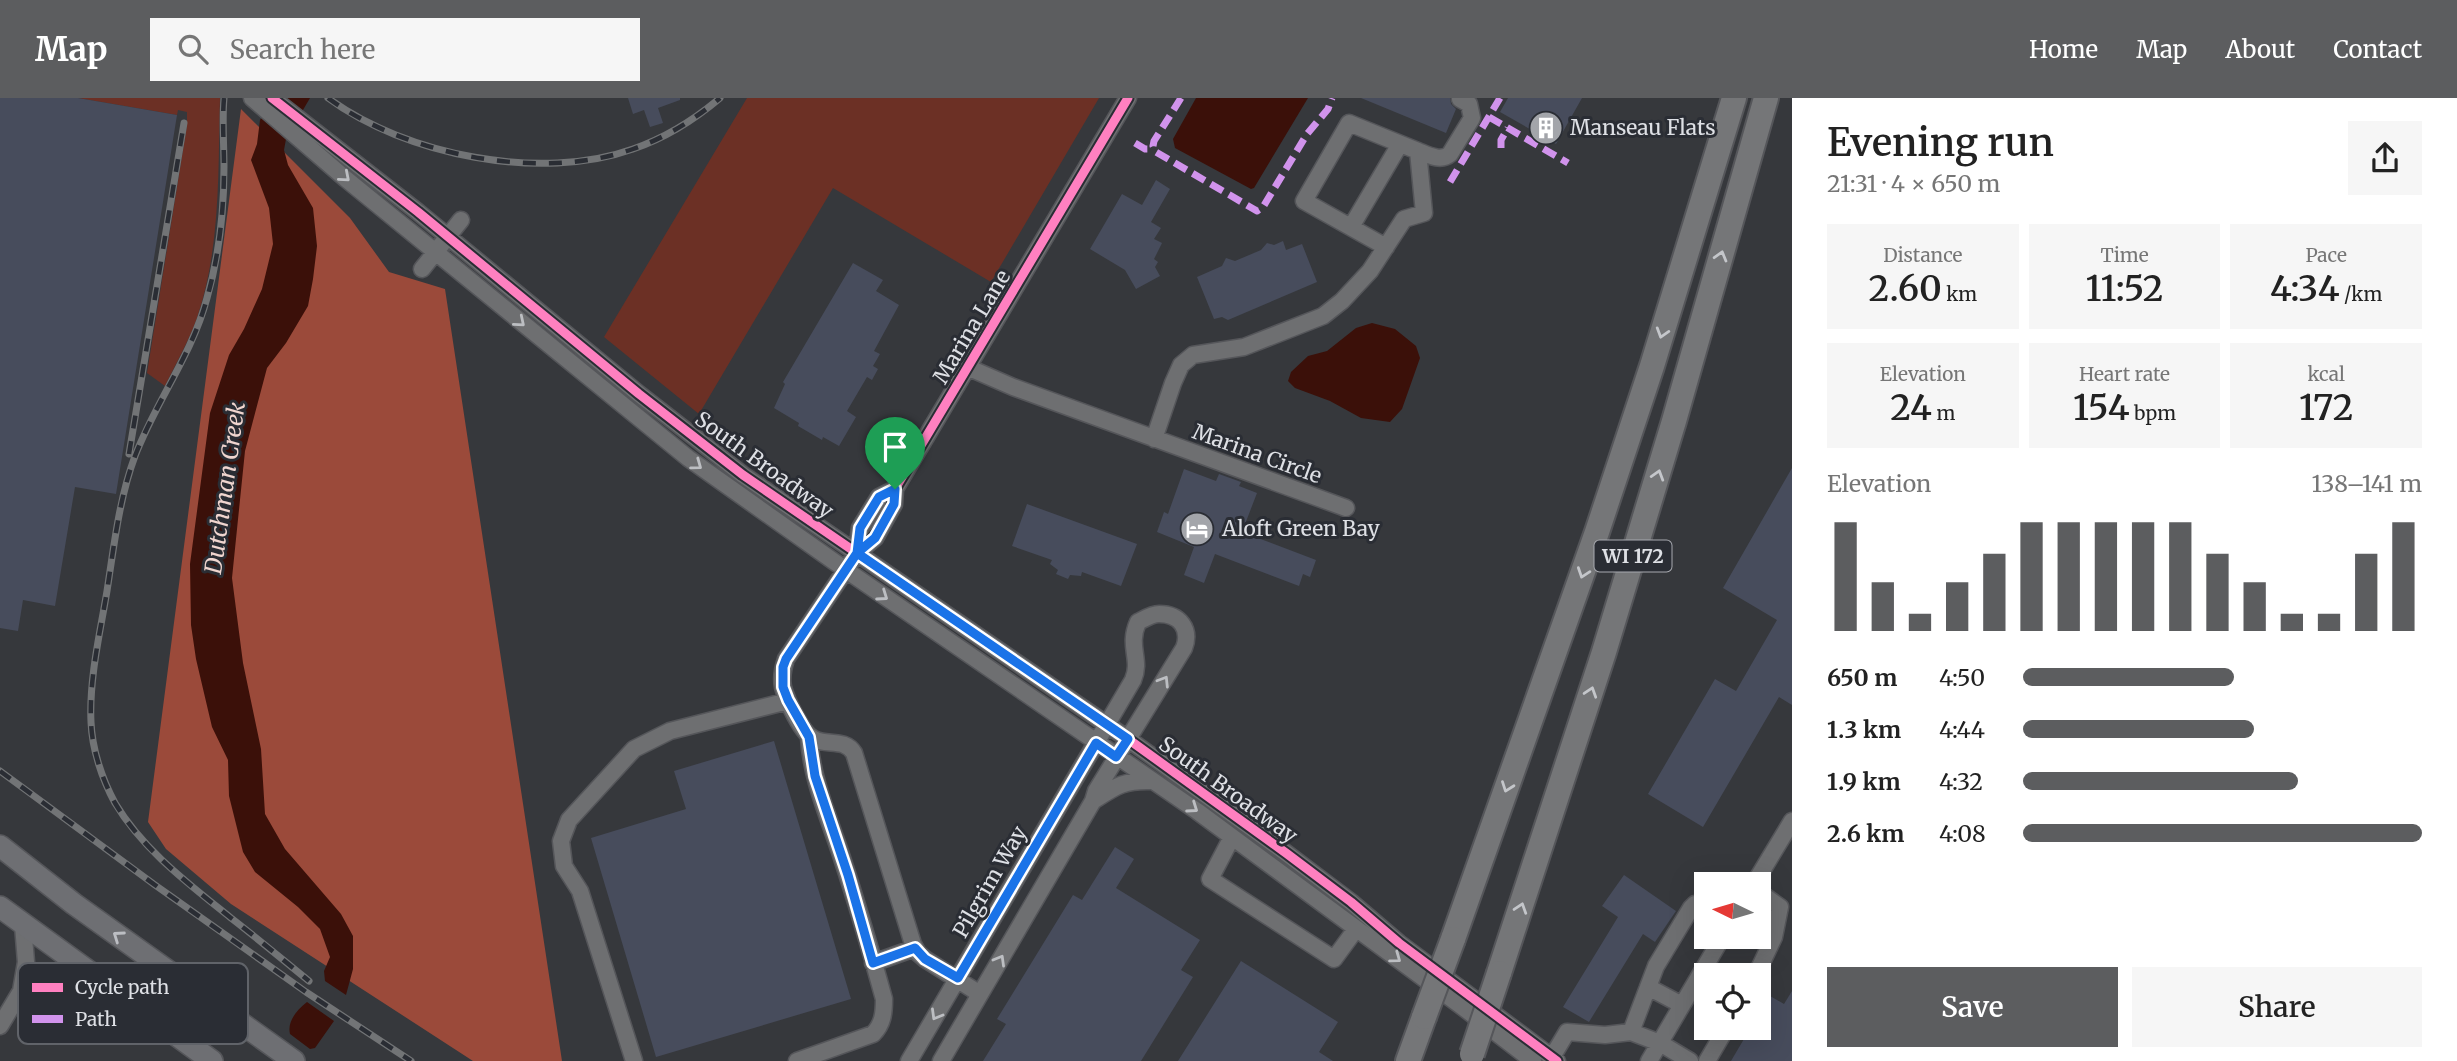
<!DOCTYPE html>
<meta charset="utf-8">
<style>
:root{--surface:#fff;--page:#f6f6f6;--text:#222;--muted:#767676;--accent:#5c5d5f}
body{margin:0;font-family:Merriweather,serif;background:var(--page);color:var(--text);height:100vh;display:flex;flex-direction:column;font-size:26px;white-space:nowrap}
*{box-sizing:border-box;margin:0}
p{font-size:23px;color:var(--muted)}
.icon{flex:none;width:38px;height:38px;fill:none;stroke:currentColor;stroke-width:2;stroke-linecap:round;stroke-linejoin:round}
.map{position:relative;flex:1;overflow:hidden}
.sheet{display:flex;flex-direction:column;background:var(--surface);width:665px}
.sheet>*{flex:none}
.needle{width:46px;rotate:275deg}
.tools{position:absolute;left:1694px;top:774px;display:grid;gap:14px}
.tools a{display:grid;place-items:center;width:77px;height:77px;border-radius:0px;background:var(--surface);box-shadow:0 7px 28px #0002;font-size:35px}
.pin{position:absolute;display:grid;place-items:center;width:60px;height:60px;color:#fff;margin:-72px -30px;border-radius:50% 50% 50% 0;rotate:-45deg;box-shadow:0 0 7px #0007}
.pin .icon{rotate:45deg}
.round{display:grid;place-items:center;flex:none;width:74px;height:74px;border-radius:0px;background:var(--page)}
.head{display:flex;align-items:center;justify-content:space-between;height:119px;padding:0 35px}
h1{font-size:38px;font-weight:600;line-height:52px}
.figures{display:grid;grid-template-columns:repeat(3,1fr);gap:10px;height:119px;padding:7px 35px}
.figures div{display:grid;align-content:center;border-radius:0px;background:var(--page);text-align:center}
.figures b{font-size:35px;font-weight:600}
.figures small{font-size:19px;font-weight:400}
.figures p{font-size:19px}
.chart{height:196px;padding:14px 35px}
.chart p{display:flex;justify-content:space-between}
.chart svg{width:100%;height:126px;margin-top:7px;stroke:var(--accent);stroke-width:6}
.cta{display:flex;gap:14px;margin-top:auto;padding:14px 35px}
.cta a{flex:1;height:80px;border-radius:0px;background:var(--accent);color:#fff;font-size:28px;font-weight:600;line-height:80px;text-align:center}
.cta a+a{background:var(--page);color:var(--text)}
ul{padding:0 35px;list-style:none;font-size:23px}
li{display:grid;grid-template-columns:112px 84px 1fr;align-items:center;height:52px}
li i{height:18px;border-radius:9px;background:var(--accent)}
header{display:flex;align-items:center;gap:42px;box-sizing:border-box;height:98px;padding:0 35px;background:var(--accent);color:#fff}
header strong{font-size:33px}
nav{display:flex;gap:38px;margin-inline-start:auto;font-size:24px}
.search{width:490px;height:63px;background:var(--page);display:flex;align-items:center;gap:18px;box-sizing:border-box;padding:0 24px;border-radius:0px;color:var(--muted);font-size:26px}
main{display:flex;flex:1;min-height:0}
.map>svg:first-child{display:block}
.green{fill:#6c3025}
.forest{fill:#9b4a3a}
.water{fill:#3b1009}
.building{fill:#474c5c}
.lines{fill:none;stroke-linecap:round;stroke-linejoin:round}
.minor-casing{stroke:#55565a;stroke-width:19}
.major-casing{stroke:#55565a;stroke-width:24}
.highway-casing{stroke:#55565a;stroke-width:28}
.minor{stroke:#6e6f71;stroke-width:16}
.major{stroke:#6e6f73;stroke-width:21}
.highway{stroke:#757678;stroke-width:24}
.rail-casing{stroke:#727476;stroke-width:7}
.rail{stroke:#2a2d34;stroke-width:4.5;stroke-dasharray:13;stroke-linecap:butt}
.highway-bridge-casing{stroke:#55565a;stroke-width:28;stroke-linecap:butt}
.highway-bridge{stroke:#757678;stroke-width:24}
.quiet{stroke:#d193ec;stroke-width:7;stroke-dasharray:14 7;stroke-linecap:butt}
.cycleway-casing{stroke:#2a2d34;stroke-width:13}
.cycleway{stroke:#ff80c0;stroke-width:9}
.oneway{stroke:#bcbec2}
.oneway2{stroke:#c4c6ca}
.oneway3{stroke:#bcbec3}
.route-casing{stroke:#fff;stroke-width:14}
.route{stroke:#1a73e8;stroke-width:9}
.labels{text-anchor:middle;stroke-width:6;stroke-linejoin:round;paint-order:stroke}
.shield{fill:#2a2d34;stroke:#a8aab0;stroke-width:2}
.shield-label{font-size:19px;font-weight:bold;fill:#dee0e5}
.poi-label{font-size:21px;fill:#dee0e5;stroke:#2a2d34;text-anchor:start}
.street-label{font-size:21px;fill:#dee0e5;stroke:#2a2d34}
.water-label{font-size:23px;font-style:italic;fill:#f0d5cf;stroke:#2a2d34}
.key{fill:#2a2d34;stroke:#606369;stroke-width:2}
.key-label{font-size:19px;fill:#dee0e5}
</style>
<header>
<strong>Map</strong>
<div class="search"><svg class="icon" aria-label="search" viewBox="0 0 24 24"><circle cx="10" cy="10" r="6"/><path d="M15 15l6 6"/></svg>Search here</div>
<nav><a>Home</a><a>Map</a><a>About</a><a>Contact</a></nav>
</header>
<main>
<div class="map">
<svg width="1792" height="963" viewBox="0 0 1792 963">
<rect width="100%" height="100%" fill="#36383c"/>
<path class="green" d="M 78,0 L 220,0 C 218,73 221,149 197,220 C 189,243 176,265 165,288 L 147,275 L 187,27 L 187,14 L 178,12 L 177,17 Z
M 747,0 L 1099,0 L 991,184 L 833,90 L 699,316 L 604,239 Z"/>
<path class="forest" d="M 241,11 L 350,120 L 389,174 L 445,191 L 562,963 L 473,963 L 231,806 L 166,751 L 148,724 Z"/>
<path class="water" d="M 275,0 L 310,0 L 286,41 L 284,52 L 288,67 L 313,110 L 317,148 L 313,181 L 308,208 L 286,245 L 267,270 L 245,353 L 232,480 L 243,565 L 261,651 L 265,716 L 285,751 L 341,816 L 353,838 L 353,871 L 346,897 L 325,883 L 324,873 L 330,859 L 320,831 L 298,809 L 255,774 L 243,754 L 229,698 L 228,662 L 212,629 L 196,561 L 191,527 L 190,466 L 210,315 L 229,257 L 244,231 L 262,191 L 273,146 L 269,110 L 251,62 L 257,46 L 260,22 Z
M 1196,0 L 1308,0 L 1254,90 L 1251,91 L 1175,50 L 1173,41 Z
M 1372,225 L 1395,231 L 1416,248 L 1420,260 L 1402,311 L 1390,324 L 1361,320 L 1330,303 L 1295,290 L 1288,283 L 1291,274 L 1308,258 L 1327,253 L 1356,230 Z
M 307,904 L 334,923 L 315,950 L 310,951 L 290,936 C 287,923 297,912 307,904 Z"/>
<path class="building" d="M 0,0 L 78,0 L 177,17 L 116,396 L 75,389 L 55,508 L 23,502 L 18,533 L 0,530 Z
M 628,0 L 680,0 L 680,2 L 658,10 L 663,25 L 650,29 L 644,12 L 633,16 Z
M 1361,0 L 1450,0 L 1451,6 L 1456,11 L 1446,35 Z
M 1508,0 L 1582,0 L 1556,46 L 1500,14 Z
M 1156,82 L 1170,91 L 1151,124 L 1161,130 L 1154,141 L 1162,145 L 1154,161 L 1158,164 L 1155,169 L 1160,178 L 1136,191 L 1125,172 L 1090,151 L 1122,96 L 1142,107 Z
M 1283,143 L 1286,152 L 1302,146 L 1317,184 L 1228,222 L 1222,219 L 1214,221 L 1197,179 L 1222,168 L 1226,160 L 1235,163 L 1261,152 L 1267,145 L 1274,147 Z
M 853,165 L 883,182 L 876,193 L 899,207 L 874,253 L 880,256 L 873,268 L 878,271 L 872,282 L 867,279 L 847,313 L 856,319 L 839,348 L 823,339 L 822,342 L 798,328 L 799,325 L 774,310 L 785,286 L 783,284 Z
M 1792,370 L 1792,607 L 1779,599 L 1703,729 L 1648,696 L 1715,581 L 1736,593 L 1777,522 L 1723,490 Z
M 1184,371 L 1216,383 L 1219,376 L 1241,384 L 1239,388 L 1257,395 L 1242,434 L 1316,462 L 1310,479 L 1303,476 L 1299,488 L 1215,456 L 1204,485 L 1184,477 L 1194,449 L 1157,434 L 1164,414 L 1168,416 Z
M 1027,406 L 1137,446 L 1121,488 L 1082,474 L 1081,478 L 1070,477 L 1068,481 L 1056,476 L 1058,472 L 1050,466 L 1052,462 L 1012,448 Z
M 774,643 L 851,901 L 656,959 L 591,740 L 686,711 L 674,673 Z
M 1115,749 L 1134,761 L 1116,790 L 1200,842 L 1181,872 L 1193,879 L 1141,963 L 983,963 L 1006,926 L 997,921 L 1073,797 L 1082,802 Z
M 1624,777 L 1676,813 L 1655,844 L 1643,836 L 1589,924 L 1563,909 L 1618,819 L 1602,808 Z
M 1241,863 L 1338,924 L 1319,954 L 1333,963 L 1178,963 Z
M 1792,893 L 1792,963 L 1731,963 L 1751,929 L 1759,929 L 1759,916 L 1770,898 L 1784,906 Z"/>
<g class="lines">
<defs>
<path id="minor" d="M 252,0 L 346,81 L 688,360 L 846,472 L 1197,713 L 1460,907 L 1533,963
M 272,0 L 418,114 L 639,296 L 743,377 L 1128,641 L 1286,755 L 1351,804 L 1399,845 L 1557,963
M 1418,53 C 1428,57 1441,64 1450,56 L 1472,20 L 1469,6 L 1460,1
M 1351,129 L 1400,46
M 422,171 L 461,122
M 967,269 L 1013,289 L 1346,410
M 1154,341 L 1173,285 L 1181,267 L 1193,257 L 1244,249 L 1323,218 L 1342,203 L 1370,173 L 1404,121 L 1424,115 L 1418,53 L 1349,25 L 1304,103 L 1386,149
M 857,455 L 860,430 L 879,399 L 895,391
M 1093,703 C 1116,688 1124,682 1152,683
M 1232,739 L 1210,781 L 1334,861 L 1356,831
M 1754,786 L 1792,723
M 873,865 L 915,850
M 1756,877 L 1774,839 L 1780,809 L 1759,794
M 1648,889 L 1682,907
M 21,893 L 52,874 L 80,869
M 980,896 L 925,861 L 918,855 L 913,846 L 854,655 C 845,640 827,648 814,641 C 802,636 786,601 783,589 C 781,579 783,570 786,561 L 857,455 L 875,440 L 894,406 L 895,391 L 1128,0
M 0,928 L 21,893 L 26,864 L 23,827
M 1631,934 L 1656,868 L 1691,810 L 1695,806 L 1706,805
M 1552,959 L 1567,934 L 1605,937 L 1631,934 L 1660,945 L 1690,963
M 634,963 L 580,793 L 564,768 L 561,743 L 569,722 L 634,651 L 670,633 L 788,603
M 797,963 L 873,936 C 883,926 884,915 884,901 C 871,854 857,806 842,760 C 829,720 811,680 809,639
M 909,963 L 1133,582 C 1142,561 1127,549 1138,524 C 1144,521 1152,516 1159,516 C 1180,516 1191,531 1184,550 L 1096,693 L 1093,703 L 941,963
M 1649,963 L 1723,838
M 1707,963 L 1727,929"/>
<path id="major" d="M 0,748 L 74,806 L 294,963
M 0,809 L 212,963"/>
<path id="highway" d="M 1453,841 L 1597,434 L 1652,268 L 1734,0
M 1499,875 L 1604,554 L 1674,323 L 1766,0
M 1408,963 L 1424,919"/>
</defs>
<use href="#minor" class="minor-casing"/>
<use href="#major" class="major-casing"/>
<use href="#highway" class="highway-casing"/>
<use href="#minor" class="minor"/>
<use href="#major" class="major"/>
<use href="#highway" class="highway"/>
<defs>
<path id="rail" d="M 224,0 C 222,23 224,46 224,69 C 224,112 219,158 207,200 C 192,257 156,303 135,358 C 119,401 114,448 107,493 C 100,535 89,581 91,624 C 92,651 102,681 115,705 C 143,752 189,786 231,820 C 257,840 283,862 309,883
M 328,0 C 405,57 541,84 633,51 C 665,40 694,22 720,0
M 129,356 L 184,25
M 0,673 L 155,787 L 306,894 L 411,963"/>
</defs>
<use href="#rail" class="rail-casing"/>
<use href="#rail" class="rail"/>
<defs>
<path id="highway-bridge" d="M 1424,919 L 1453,841
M 1472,956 L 1499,875"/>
</defs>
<use href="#highway-bridge" class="highway-bridge-casing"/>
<use href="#highway-bridge" class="highway-bridge"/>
<path class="quiet" d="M 1181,0 L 1154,43 L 1153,48 L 1156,54 L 1257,113 L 1263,109 L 1307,36 L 1328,11 L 1332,0
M 1489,19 L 1568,65
M 1135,45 L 1145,51 L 1154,51
M 1501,50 L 1501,42 L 1508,30
M 1450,84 L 1500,0"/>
<defs>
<path id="cycleway" d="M 272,0 L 418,114 L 639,296 L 743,377 L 1128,641 L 1286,755 L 1351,804 L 1399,845 L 1557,963
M 846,472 C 865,444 892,429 895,391 L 1128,0"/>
</defs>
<use href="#cycleway" class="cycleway-casing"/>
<use href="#cycleway" class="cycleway"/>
</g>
<defs><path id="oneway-chevron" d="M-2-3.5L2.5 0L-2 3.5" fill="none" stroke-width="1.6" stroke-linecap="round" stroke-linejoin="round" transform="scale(1.75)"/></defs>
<g class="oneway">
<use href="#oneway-chevron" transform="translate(345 79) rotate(41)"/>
<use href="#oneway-chevron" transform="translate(520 224) rotate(40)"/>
<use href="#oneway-chevron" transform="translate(697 367) rotate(36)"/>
<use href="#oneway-chevron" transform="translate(883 498) rotate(35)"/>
<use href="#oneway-chevron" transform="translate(1164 583) rotate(-58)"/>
<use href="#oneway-chevron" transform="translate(1193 710) rotate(35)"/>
<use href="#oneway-chevron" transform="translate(1396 860) rotate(36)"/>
<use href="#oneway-chevron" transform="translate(1000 862) rotate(-60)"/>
<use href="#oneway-chevron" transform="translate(936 917) rotate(120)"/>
</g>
<g class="oneway2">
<use href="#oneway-chevron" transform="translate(1721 158) rotate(-74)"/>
<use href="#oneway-chevron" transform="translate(1662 235) rotate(107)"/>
<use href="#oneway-chevron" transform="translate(1658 377) rotate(-73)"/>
<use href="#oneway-chevron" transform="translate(1583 475) rotate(109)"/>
<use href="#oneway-chevron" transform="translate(1591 594) rotate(-72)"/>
<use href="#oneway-chevron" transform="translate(1507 689) rotate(110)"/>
<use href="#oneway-chevron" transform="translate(1521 810) rotate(-72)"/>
</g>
<use class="oneway3" href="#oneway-chevron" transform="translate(118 838) rotate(-145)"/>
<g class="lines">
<defs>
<path id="route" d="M 895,391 L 894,406 L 875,440 L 857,455 L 786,561 L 783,569 L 783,589 L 788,602 L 809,639 L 815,678 L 848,777 L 873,865 L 915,850 L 925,861 L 958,880 L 1096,645 L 1116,659 L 1128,641 L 857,455 L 860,430 L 879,399 L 895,391"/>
</defs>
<use href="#route" class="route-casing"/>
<use href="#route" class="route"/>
</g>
<defs>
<symbol id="building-disc" viewBox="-11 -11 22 22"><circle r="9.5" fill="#a3a5aa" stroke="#2a2d34"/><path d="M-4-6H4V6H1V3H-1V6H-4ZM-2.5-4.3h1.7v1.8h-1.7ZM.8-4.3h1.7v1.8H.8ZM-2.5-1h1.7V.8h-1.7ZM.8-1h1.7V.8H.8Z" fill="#fff"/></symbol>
<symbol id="hotel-disc" viewBox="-11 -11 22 22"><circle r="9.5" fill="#a3a5aa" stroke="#2a2d34"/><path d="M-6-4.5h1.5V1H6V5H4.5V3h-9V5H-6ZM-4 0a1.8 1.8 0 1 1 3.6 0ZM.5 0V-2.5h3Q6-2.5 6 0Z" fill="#fff"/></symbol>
</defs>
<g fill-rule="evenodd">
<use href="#building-disc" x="1527" y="11" width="38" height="38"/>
<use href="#hotel-disc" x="1178" y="412" width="38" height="38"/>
</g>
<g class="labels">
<rect class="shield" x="1594.5" y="442.5" width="77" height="31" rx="5"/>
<g class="shield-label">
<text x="1633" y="465">WI 172</text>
</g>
<g class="poi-label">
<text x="1570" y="37">Manseau Flats</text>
<text x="1222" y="438">Aloft Green Bay</text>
</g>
<g class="street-label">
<text transform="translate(972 229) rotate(-59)" y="7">Marina Lane</text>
<text transform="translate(1257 356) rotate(20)" y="7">Marina Circle</text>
<text transform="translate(764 367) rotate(36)" y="7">South Broadway</text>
<text transform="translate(1228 692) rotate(36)" y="7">South Broadway</text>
<text transform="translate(990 784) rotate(-60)" y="7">Pilgrim Way</text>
</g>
<g class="water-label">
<text transform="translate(225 390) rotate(-82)" y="8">Dutchman Creek</text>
</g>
</g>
<rect x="18" y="865" width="230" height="81" rx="10" class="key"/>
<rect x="32" y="885" width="31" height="9" fill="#ff80c0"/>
<rect x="32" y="917" width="31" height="8" fill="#d193ec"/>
<g class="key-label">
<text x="75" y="896">Cycle path</text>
<text x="75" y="928">Path</text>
</g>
</svg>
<div class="tools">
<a><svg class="needle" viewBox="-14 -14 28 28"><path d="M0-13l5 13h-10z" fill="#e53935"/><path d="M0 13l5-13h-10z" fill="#767676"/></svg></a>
<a><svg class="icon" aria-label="locate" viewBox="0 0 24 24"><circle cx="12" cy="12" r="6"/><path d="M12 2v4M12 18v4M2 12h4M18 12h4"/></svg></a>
</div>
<div class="pin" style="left:895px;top:391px;background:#1e9e55"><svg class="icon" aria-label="arrive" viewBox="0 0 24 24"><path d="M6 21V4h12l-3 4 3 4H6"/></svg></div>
</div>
<section class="sheet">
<div class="head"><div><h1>Evening run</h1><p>21:31 · 4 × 650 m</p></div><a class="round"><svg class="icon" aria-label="share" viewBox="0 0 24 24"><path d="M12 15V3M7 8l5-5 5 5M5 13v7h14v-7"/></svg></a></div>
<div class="figures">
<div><p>Distance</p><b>2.60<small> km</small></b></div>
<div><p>Time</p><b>11:52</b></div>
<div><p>Pace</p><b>4:34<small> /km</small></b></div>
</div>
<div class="figures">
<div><p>Elevation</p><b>24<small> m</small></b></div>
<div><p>Heart rate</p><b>154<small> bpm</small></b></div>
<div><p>kcal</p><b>172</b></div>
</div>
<div class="chart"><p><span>Elevation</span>138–141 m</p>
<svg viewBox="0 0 160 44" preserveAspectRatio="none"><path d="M5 44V6M15 44V27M25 44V38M35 44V27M45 44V17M55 44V6M65 44V6M75 44V6M85 44V6M95 44V6M105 44V17M115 44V27M125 44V38M135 44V38M145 44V17M155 44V6"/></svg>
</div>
<ul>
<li><b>650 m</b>4:50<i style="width:53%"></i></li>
<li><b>1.3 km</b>4:44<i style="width:58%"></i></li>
<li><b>1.9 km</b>4:32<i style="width:69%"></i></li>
<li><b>2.6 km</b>4:08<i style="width:100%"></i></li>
</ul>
<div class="cta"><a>Save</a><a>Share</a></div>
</section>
</main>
